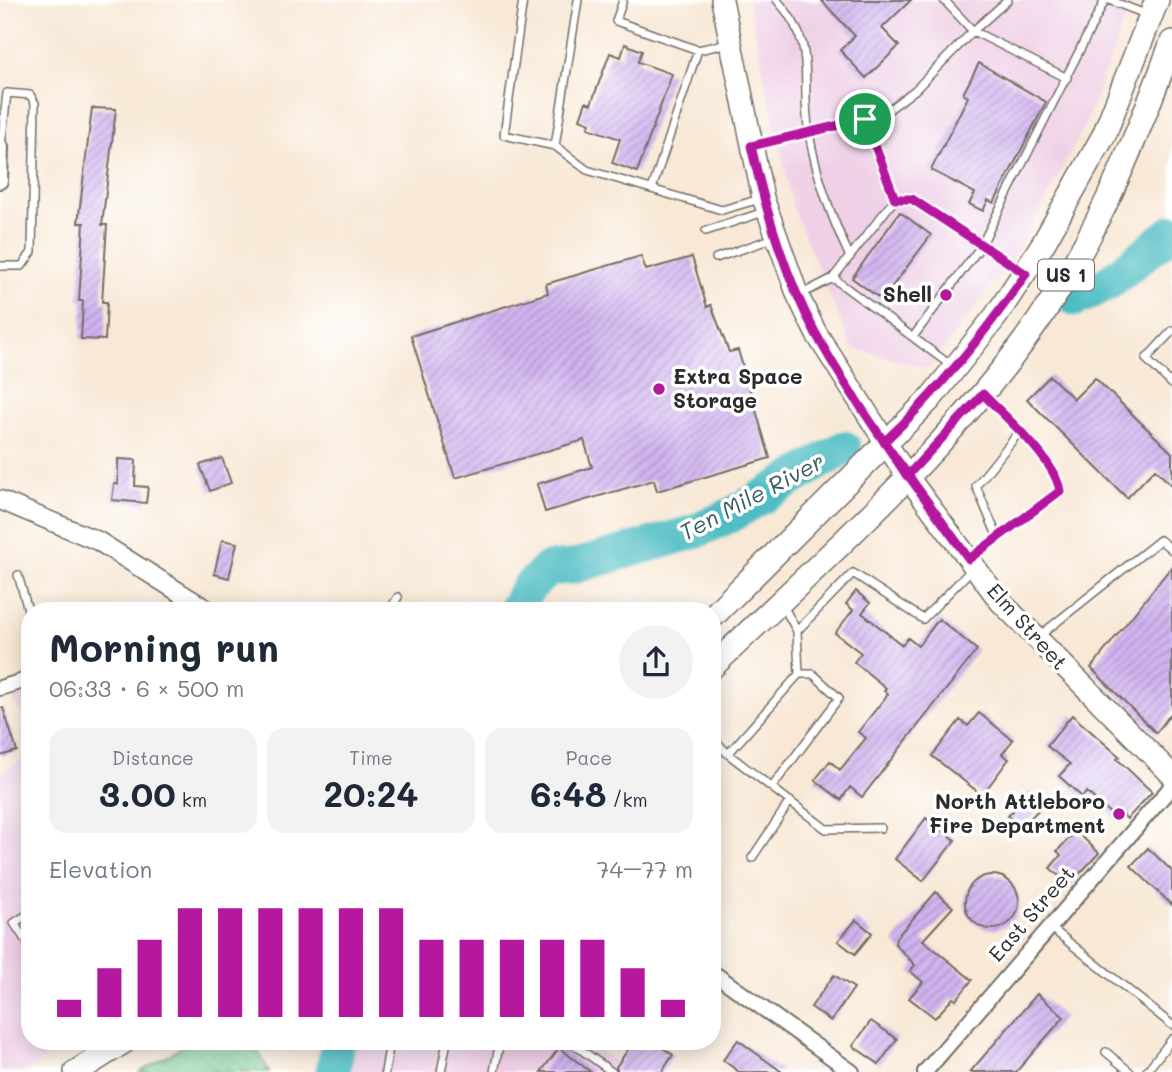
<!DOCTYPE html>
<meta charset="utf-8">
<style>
:root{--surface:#fff;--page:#f2f2f3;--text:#1f2937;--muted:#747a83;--accent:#b5179e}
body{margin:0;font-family:Mali,sans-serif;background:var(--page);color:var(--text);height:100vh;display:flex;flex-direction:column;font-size:26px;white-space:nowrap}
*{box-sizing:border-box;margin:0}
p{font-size:23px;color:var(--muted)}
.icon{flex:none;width:38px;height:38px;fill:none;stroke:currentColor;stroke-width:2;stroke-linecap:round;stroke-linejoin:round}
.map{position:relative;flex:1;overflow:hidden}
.side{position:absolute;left:21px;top:602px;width:700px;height:448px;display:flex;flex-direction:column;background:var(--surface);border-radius:28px;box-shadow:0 4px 18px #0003}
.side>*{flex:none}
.pin{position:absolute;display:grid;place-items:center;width:60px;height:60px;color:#fff;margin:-30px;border:4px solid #fff;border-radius:50%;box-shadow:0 2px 7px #0007}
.round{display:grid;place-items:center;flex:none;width:74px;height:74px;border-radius:37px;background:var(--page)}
.overview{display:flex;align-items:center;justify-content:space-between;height:119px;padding:0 28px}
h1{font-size:38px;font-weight:700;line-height:52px}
.metrics{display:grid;grid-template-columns:repeat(3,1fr);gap:10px;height:119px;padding:7px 28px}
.metrics div{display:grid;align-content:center;border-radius:18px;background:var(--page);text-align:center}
.metrics b{font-size:35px;font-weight:700}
.metrics small{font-size:19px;font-weight:400}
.metrics p{font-size:19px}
.chart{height:196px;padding:14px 28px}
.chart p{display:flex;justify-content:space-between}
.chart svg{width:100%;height:126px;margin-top:7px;stroke:var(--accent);stroke-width:6}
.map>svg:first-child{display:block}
.built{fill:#efd0e6}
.park{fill:url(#park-dots);stroke:#507b5d;stroke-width:2}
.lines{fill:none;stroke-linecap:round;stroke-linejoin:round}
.river{stroke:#50bec4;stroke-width:35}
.building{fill:url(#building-hatch)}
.service-casing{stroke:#736d66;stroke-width:10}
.minor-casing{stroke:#736d66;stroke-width:18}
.tertiary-casing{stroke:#736d66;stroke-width:21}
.secondary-casing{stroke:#736d66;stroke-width:24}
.primary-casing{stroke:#736d66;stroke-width:26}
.service{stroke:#fff;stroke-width:7}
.minor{stroke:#fff;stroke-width:14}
.tertiary{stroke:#fff;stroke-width:18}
.secondary{stroke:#fff;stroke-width:21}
.primary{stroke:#fff;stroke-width:23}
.route-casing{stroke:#fff;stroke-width:14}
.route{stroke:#b5179e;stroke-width:9}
.poi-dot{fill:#b5179e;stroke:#fff;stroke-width:2.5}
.labels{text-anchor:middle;stroke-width:7;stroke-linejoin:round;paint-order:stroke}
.shield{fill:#fff;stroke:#6b6b6b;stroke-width:2}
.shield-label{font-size:19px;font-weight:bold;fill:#2b2b2b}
.poi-label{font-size:21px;font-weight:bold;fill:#2b2b2b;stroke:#fff;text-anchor:end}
.street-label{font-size:21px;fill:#2b2b2b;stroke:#fff}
.water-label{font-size:23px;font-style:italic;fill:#385e61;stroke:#fff}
</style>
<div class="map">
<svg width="1172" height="1072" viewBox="0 0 1172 1072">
<defs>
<pattern id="park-dots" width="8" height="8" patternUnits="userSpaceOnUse" patternTransform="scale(1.75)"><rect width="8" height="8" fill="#74cb8f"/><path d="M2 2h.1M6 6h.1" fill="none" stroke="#65ae7c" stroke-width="1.8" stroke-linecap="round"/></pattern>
<pattern id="building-hatch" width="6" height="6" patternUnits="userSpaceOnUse" patternTransform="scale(1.75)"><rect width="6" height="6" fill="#d1b4f0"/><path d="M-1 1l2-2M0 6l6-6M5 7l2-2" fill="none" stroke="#aa93c3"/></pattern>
</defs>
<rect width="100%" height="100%" fill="#fff"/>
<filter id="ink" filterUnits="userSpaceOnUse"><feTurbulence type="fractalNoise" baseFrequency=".0143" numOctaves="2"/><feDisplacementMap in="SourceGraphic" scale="14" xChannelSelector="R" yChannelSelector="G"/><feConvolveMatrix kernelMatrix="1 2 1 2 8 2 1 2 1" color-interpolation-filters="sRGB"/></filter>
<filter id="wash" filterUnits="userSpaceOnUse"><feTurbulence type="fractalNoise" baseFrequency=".00686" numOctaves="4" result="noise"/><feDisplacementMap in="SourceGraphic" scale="28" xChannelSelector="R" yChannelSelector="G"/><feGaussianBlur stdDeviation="1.57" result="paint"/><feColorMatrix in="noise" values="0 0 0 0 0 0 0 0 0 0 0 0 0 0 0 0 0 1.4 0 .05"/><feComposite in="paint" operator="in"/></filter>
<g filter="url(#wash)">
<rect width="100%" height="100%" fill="#f8e8d5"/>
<path class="built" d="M 748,0 L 1131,0 L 1089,116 L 1046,201 L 1008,264 L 928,369 L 852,348 L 793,208 Z
M 30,692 L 30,728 L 11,698 Z
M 30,755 L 30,1041 L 73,1041 L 24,1072 L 0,1072 L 0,774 Z
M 352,1041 L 589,1041 L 631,1072 L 349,1072 Z"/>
<path class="park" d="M 192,1041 L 253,1041 L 269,1072 L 140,1072 Z"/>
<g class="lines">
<path class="river" d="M 1076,299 L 1108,283 L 1172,232
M 514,611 L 529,587 L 548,569 L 572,567 L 694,532 L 733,514 L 844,448
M 333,1072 L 338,1041"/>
</g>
<g id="blocks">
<path class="building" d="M 821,0 L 911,0 L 882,28 L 899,46 L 866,78 L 840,50 L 855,36 Z
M 625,44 L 642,51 L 638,62 L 672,74 L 637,172 L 612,163 L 620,139 L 588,128 L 590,123 L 580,119 L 586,102 L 591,104 L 610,53 L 621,57 Z
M 979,63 L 1046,102 L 994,203 L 988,200 L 983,211 L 969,204 L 975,193 L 931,170 L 968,97 L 963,94 Z
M 92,108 L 116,109 L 102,225 L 107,225 L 102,302 L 107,302 L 105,340 L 81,339 L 83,301 L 79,301 L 84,223 L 78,223 Z
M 900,212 L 931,235 L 882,300 L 852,278 Z
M 641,256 L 646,270 L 692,257 L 707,307 L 711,305 L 729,352 L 738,350 L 770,458 L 657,491 L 654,480 L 545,512 L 537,484 L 592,467 L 584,440 L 455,478 L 411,336 L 548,293 L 546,284 Z
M 1050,376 L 1074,399 L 1095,378 L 1172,453 L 1172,486 L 1155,469 L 1127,498 L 1027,399 Z
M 222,458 L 231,483 L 210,491 L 200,465 Z
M 118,459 L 136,460 L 135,486 L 148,487 L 146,503 L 112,500 L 114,484 L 118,484 Z
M 222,540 L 237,543 L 229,578 L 214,574 Z
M 1172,566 L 1172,712 L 1156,733 L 1091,668 Z
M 856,591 L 870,603 L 862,613 L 902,645 L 908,638 L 918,646 L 939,619 L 977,650 L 862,797 L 850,787 L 841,800 L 815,780 L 830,761 L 840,770 L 866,738 L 858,732 L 888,694 L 884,691 L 886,688 L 854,662 L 861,653 L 835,633 L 853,610 L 846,604 Z
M 0,708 L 3,708 L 17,751 L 0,756 Z
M 979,713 L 1013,740 L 1002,754 L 1009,759 L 982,795 L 932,756 L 960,720 L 968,726 Z
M 1072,715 L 1120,757 L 1117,759 L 1152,792 L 1127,819 L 1121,813 L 1115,818 L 1087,792 L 1082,797 L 1059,776 L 1070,764 L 1047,746 Z
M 1031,792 L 1044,804 L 1021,828 L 1008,816 Z
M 926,818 L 955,840 L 923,881 L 895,859 Z
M 1076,831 L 1099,853 L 1069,885 L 1050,868 L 1061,855 L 1057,851 Z
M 1148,848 L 1172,871 L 1172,905 L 1131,866 Z
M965 902a27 27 0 1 1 54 0a27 27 0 1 1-54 0Z
M 936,892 L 953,907 L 923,940 L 972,980 L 956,1000 L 953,998 L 935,1018 L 909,998 L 923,982 L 910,971 L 915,965 L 895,944 L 896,938 Z
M 856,920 L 872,933 L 855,954 L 838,941 Z
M 834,975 L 854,988 L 831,1021 L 811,1007 Z
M 1037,994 L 1064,1017 L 1016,1072 L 970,1072 Z
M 871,1021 L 897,1039 L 879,1064 L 853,1046 Z
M 738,1040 L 782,1072 L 739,1072 L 723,1060 Z
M 634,1041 L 653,1041 L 673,1055 L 662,1072 L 618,1072 L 616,1067 Z
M 559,1048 L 591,1072 L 541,1072 Z"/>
</g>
</g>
<g filter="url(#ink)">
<use href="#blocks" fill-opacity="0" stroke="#736d66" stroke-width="2"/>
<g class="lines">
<defs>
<path id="service" d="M 523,0 L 504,135 L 555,146 L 587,170 L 722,210 L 760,199
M 623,0 L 616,21 L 698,50 L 730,43
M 777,0 C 820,48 799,77 809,133 C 816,174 832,219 850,257
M 1008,0 L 973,31 L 1067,78
M 1109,0 L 1148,15
M 865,119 L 895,199
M 755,145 L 883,114 L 915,90 L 973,31 L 944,0
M 555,146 L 578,0
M 652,189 L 698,50
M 706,231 L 767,211
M 716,258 L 774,238
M 0,266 L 22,266 L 32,252 L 35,103 L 30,95 L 7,93 L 1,147
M 833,278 L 953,367
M 800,295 L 833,278 L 895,199 L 912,199 L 981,246 L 1105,0
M 1172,331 L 1146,359 L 1172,384
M 913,337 L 981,246 L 1020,270
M 998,538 L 976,486 L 1020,431
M 971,558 L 1060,491 C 1056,459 1009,420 986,397
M 18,575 L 30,617
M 782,604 L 797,631
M 389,611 L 398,597
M 1038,637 L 1160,540 L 1172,550
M 712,737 L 728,754 L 799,674 L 797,631 L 853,573 L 923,619 L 974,567
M 728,754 L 826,829 L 881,828
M 772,787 L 839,698 L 813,674 L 799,674
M 752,858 L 790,801
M 30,913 L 14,923 L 30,947
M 1050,927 L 1172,1025
M 90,1041 L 97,1054
M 569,1041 L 612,1072
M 1106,1052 L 1130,1072
M 385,1072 L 390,1041
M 441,1072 L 447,1041
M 494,1072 L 500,1041
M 1146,1072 L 1172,1039"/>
<path id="minor" d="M 0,181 L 1,147
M 0,688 L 30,679
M 712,972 L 852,1072
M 925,1072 L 1172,786"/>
<path id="tertiary" d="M 0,500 L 98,541 L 209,611"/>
<path id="secondary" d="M 722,0 L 763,198 L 798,296 L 816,333 L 907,476 L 1000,601 L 1172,775"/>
<path id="primary" d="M 712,617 L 930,399 L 996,316 L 1043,244 L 1104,135 L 1157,0
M 712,667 C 820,563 935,462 1024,341 C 1091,251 1134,146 1172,42
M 76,1072 L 125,1041"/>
</defs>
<use href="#service" class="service-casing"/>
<use href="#minor" class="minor-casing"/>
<use href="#tertiary" class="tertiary-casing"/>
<use href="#secondary" class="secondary-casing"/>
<use href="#primary" class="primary-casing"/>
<use href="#service" class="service"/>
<use href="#minor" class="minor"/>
<use href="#tertiary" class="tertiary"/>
<use href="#secondary" class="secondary"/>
<use href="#primary" class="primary"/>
</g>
</g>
<g class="lines" filter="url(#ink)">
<defs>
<path id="route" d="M 865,119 L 751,146 C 766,210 784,274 815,332 C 842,382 876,429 907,476 L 983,394 C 1006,418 1055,459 1060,491 L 969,559 L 884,442 C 939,391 983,335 1026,274 L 912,199 L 895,199 L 865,119"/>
</defs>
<use href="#route" class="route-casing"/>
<use href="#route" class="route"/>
</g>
<g class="poi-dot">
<circle cx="946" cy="295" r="7"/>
<circle cx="659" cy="389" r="7"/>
<circle cx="1119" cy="814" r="7"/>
</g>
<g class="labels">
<rect class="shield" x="1038" y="259.5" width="56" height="31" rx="5"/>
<g class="shield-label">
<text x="1066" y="282">US 1</text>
</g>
<g class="poi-label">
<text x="932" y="302">Shell</text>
<text x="673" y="384" text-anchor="start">Extra Space<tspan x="673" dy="24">Storage</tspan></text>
<text x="1105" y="809">North Attleboro<tspan x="1105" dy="24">Fire Department</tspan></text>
</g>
<g class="street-label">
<text transform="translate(1027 627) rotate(48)" y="7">Elm Street</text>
<text transform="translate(1032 914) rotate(-49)" y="7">East Street</text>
</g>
<g class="water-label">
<text transform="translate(752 497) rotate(-28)" y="8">Ten Mile River</text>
</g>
</g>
</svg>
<div class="pin" style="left:865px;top:119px;background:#1e9e55"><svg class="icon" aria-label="arrive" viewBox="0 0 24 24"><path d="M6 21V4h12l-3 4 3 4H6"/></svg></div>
<section class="side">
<div class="overview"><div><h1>Morning run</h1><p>06:33 · 6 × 500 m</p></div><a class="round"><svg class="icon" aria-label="share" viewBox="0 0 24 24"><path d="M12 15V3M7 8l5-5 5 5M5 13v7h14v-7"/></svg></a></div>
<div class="metrics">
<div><p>Distance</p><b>3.00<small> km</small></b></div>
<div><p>Time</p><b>20:24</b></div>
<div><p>Pace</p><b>6:48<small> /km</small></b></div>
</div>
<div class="chart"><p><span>Elevation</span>74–77 m</p>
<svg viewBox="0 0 160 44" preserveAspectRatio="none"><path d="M5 44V38M15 44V27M25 44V17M35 44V6M45 44V6M55 44V6M65 44V6M75 44V6M85 44V6M95 44V17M105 44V17M115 44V17M125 44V17M135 44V17M145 44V27M155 44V38"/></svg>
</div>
</section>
</div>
